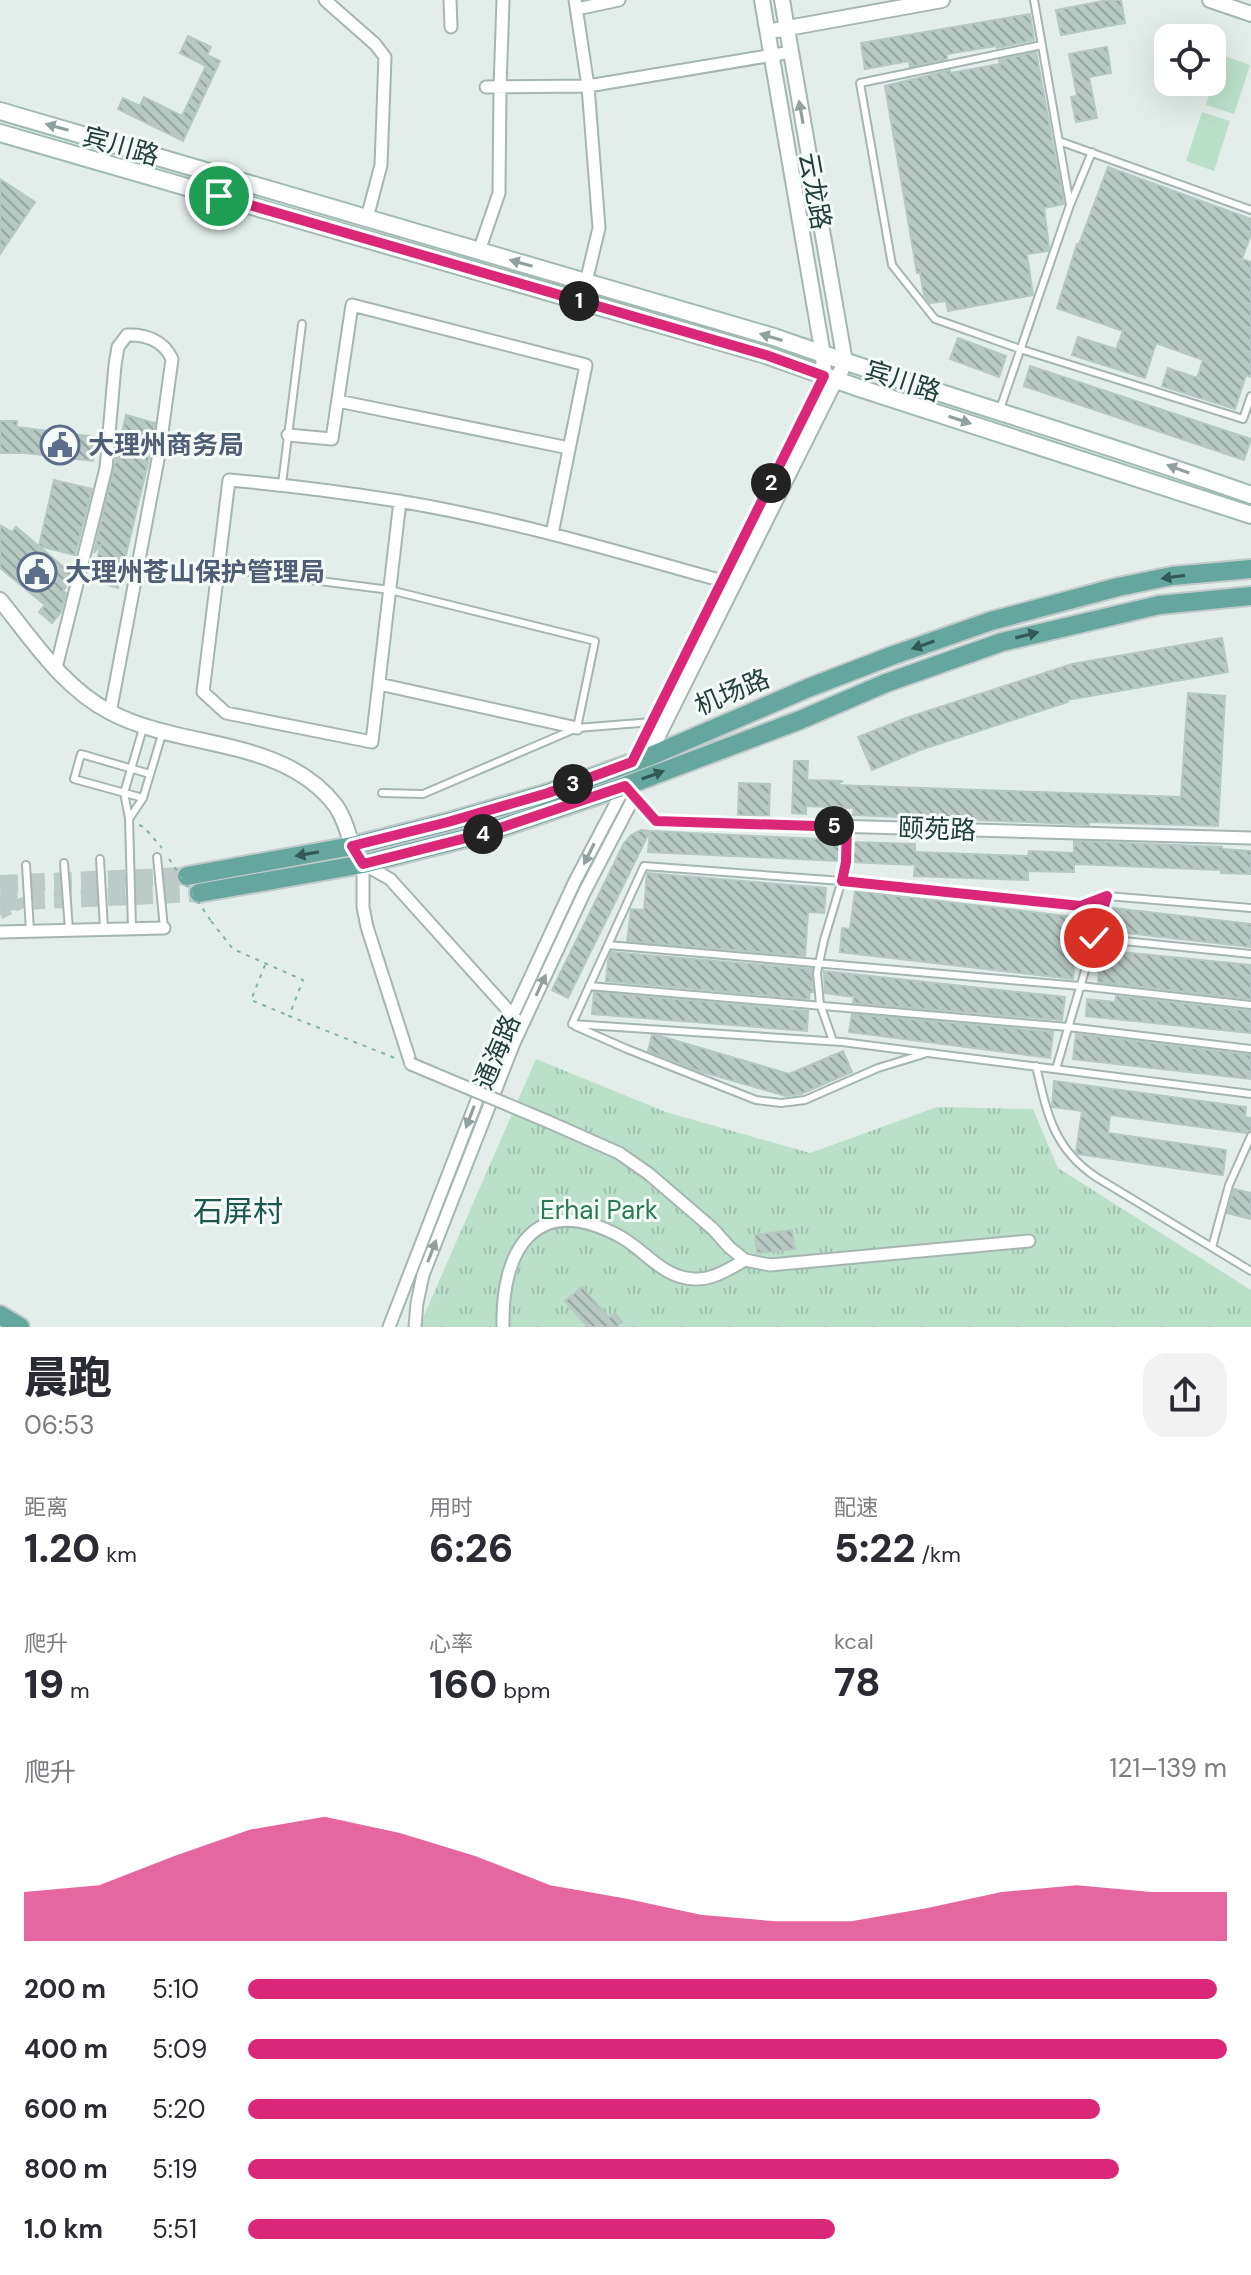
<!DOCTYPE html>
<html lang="zh">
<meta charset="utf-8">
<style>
:root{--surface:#fff;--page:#f2f2f3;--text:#2b2b33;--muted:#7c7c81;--accent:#db2777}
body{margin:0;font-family:"DM Sans","Noto Sans SC",sans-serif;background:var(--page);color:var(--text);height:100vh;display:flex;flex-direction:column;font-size:30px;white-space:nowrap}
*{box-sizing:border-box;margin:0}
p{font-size:26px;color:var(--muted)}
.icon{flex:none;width:44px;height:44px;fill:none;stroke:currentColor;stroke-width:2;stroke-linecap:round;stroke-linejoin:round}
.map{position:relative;height:1327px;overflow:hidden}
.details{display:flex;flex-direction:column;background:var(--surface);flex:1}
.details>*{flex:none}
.controls{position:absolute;left:1154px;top:24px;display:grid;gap:16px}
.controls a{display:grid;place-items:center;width:72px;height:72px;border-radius:16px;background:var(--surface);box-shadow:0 8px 32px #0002;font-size:40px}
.pin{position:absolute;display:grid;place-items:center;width:68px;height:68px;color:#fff;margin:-34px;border:4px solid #fff;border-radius:50%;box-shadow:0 2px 8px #0007}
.km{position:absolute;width:40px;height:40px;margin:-20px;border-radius:50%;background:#222;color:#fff;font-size:22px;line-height:40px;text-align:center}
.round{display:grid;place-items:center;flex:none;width:84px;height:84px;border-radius:24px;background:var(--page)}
.headline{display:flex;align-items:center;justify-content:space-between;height:136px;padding:0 24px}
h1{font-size:44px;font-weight:800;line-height:60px}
.figures{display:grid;grid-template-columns:repeat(3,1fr);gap:12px;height:136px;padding:8px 24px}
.figures div{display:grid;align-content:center}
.figures b{font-size:40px;font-weight:800}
.figures small{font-size:22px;font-weight:400}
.figures p{font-size:22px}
.chart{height:224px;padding:16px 24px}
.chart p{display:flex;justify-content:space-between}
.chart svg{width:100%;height:144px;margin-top:8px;fill:var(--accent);opacity:.7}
ul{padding:0 24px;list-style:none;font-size:26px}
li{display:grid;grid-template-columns:128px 96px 1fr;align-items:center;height:60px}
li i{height:20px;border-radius:10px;background:var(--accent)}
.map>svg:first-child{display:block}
.park{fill:url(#park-tufts)}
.pitch{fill:#bbe0ca}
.building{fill:url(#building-back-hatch);stroke:#b5c8c3;stroke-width:2}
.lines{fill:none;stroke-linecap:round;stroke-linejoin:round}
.minor-tunnel{stroke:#bccbc7;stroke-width:11;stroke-dasharray:11 5.5;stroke-linecap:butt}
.primary-tunnel{stroke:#bccbc7;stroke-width:18;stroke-dasharray:18 9;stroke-linecap:butt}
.service-casing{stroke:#a5b6b2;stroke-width:10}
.minor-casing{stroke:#a5b6b2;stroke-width:15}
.tertiary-casing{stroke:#a5b6b2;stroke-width:18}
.secondary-casing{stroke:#a1bab4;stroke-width:20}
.primary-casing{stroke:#c1cac8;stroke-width:22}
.path{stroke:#82b3aa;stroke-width:2;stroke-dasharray:4 6;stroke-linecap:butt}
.service{stroke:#fff;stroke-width:6}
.minor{stroke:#fff;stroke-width:11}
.tertiary{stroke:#fff;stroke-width:14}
.secondary{stroke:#fff;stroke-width:16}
.primary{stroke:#65a69e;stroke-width:18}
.minor-bridge-casing{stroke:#a5b6b2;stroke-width:15;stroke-linecap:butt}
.path-bridge{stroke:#82b3aa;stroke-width:2;stroke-dasharray:4 6;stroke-linecap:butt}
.minor-bridge{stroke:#fff;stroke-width:11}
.oneway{fill:#90a09e}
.oneway2{fill:#325a54}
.route-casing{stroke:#fff;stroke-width:16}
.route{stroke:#db2777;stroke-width:10}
.labels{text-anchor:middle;stroke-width:6;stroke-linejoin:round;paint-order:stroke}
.street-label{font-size:26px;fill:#21403c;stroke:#f4faf8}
.service-label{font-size:26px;font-weight:bold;fill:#4e5e75;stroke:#f4faf8;text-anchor:start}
.park-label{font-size:26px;fill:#297a53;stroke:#f4faf8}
.quarter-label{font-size:30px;fill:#1c544e;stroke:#f4faf8}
</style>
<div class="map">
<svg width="1251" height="1327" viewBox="0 0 1251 1327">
<defs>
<pattern id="park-tufts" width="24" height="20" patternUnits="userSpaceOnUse" patternTransform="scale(2)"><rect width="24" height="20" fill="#bbe0ca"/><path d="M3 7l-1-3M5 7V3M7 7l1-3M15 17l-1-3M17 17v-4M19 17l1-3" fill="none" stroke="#a0c1ae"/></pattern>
<pattern id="building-back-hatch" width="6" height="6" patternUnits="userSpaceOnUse" patternTransform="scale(2)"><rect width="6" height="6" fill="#b8c9c4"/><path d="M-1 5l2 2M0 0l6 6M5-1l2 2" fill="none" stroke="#95a5a0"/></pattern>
</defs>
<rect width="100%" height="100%" fill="#e3eeea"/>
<path class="park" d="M 536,1059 L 666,1112 L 810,1153 L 937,1107 L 1033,1109 L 1058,1168 L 1251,1290 L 1251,1327 L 419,1327 Z"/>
<path class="pitch" d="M 1222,55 L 1250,65 L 1234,114 L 1206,105 Z
M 1202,112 L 1230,121 L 1214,171 L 1186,161 Z"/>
<path class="building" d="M 1108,0 L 1121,0 L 1125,23 L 1061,35 L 1056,10 Z
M 1030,14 L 1034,40 L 997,48 L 996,46 L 947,54 L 947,59 L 910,67 L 909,61 L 865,69 L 861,43 Z
M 188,36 L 211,47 L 207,55 L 220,61 L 183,141 L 118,109 L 123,98 L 140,106 L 144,97 L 182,116 L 206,66 L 180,53 Z
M 1107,47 L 1111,73 L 1089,77 L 1097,118 L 1076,122 L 1071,97 L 1077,96 L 1069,54 Z
M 1036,52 L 1064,204 L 1044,208 L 1049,247 L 1048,251 L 1027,254 L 1033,295 L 948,311 L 946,301 L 930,303 L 924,295 L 920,272 L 917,273 L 885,86 L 950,70 L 950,73 L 1000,64 L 999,60 Z
M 1108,167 L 1251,219 L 1251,234 L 1242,259 L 1251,262 L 1251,377 L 1246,375 L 1235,409 L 1162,386 L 1168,368 L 1197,378 L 1203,360 L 1159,344 L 1156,343 L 1145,378 L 1072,355 L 1078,337 L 1116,349 L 1123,331 L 1057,308 L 1077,244 L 1079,244 Z
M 0,179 L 35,202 L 0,254 Z
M 958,338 L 1006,356 L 999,377 L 950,359 Z
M 1030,366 L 1251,439 L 1244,460 L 1024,386 Z
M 126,415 L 155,423 L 151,450 L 118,588 L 91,580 L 101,544 L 94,553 Z
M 0,421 L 17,421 L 17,427 L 96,437 L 93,461 L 25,453 L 0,453 Z
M 54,480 L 92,489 L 75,555 L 39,546 Z
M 0,525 L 12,532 L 16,527 L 71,573 L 68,584 L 63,591 L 66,593 L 61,612 L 52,623 L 39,612 L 45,605 L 0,568 Z
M 1222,638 L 1228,672 L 1067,700 L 1068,702 L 920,750 L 872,770 L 858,737 L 906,718 L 1072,664 Z
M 1188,693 L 1225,696 L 1218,826 L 1089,822 L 1089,825 L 1075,824 L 853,815 L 854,808 L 806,806 L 806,814 L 792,813 L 794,761 L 808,761 L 807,780 L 843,781 L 835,785 L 1181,797 Z
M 739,783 L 770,784 L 769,816 L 738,815 Z
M 641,830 L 650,831 L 568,998 L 552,990 L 624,843 L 631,835 Z
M 650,831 L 840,840 L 839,861 L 648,852 Z
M 1074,841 L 1222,847 L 1222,849 L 1251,851 L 1251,874 L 1221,873 L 1221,870 L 1074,864 L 1074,872 L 1028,871 L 1028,880 L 914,876 L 915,865 L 851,862 L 852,842 L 915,844 L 915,852 L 1028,856 L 1029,851 L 1074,853 Z
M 647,873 L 826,888 L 824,913 L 808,912 L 805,956 L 627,941 L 631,909 L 644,910 Z
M 855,891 L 1091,919 L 1089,935 L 1086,945 L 1077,944 L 1073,979 L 840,952 L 842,928 L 850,929 Z
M 1113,908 L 1251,924 L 1251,947 L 1110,931 Z
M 1101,950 L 1251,965 L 1251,999 L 1098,982 Z
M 611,952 L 812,969 L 813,992 L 810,992 L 809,999 L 606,981 L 608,961 Z
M 824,971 L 1065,997 L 1062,1020 L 853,1003 L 854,997 L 825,993 Z
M 594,992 L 808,1011 L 807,1031 L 592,1014 Z
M 1116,996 L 1251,1011 L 1251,1033 L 1086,1016 L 1087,999 L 1115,1002 Z
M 852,1014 L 1053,1032 L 1050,1058 L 849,1032 Z
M 1076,1034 L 1251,1055 L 1251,1079 L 1073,1059 Z
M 652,1035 L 660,1036 L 789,1074 L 843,1051 L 852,1072 L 801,1094 L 786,1096 L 699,1071 L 648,1051 Z
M 1054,1081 L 1246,1107 L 1245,1117 L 1251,1118 L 1251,1130 L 1246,1133 L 1110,1115 L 1108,1133 L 1226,1150 L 1223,1175 L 1078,1154 L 1076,1152 L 1082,1111 L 1052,1107 Z
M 1234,1189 L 1251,1193 L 1251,1219 L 1227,1213 Z
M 792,1230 L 795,1249 L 757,1253 L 755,1235 Z
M 582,1287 L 609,1318 L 615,1313 L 622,1322 L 617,1327 L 588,1327 L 565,1301 Z"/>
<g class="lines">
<path class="minor-tunnel" d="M 0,914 L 28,900"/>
<path class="primary-tunnel" d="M 0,884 L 187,876
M 0,902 L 199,893"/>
<defs>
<path id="service" d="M 1034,0 L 1070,205
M 1042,45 L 860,83 L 892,265 L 935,319 L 1020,349 L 1243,419 L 1251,396
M 1059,141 L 1251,210
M 1000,409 L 1070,205 L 1092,152
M 282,484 L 302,324
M 218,568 L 390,590 L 595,641 L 577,728 L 423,794 L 382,793
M 577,728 L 652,722
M 143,798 L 74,779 L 81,754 L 150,774
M 129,818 L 124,793 L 144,725
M 157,857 L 164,928
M 100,859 L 104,929
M 64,863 L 69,930
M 26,865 L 30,931
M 132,928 L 129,819 L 143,798 L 163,731
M 1094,938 L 1251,954
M 608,945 L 1080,986 L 1251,1005
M 589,986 L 1068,1027 L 1251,1049
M 572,1024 L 644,866 L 842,881 L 1081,906 L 1107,896 L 1251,908
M 572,1024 L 842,1042 L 1251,1094
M 575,1026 L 627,1049 L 756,1100 L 781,1103 L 805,1100 L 878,1068 L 924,1054
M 833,1041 L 820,1004 L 817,973 L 824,940 L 845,870 L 847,827
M 1036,1066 C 1047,1113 1053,1148 1096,1177 L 1251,1271
M 1056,1069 L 1107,896
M 1212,1247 L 1229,1185 L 1251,1136"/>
<path id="minor" d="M 325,0 L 375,44 L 385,57 L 381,165 L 367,218
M 450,0 L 451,27
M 575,0 L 588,86 L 599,228 L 586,282
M 577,9 L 619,0
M 486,87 L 588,86 L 791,52
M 479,251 L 499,193 L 500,87 L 503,0
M 338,401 L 569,448
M 288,435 L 332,439 L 352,305 L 586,365 L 552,534
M 400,501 L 372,742 L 226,713 L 203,692 L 229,480 C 285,485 342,492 398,501 C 508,519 615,551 723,581
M 56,668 L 106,468 L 115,365 L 118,347 L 127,335 C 146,334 164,341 172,359 L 159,454 L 110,713
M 379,684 L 577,728
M 650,755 L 837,380
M 632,762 L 824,376
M 361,861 L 363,864 L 363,907 L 367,927 L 411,1064
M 363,864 L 390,879 L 516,1019
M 0,932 L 164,928
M 549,1122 L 619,1153 L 649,1174 L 713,1229 L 729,1247 L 745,1260 L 770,1265 L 1029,1241
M 389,1327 L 496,1051 L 575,881 L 625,786 L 656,821 L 1251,838
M 415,1327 L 417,1303 L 423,1275 L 514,1043 L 584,893 L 634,797
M 503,1327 C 501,1248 537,1191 621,1237 C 646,1251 663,1278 694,1279 C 713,1280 729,1269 745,1260"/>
<path id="tertiary" d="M 762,0 L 823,355 L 824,376
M 782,0 L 845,362 L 837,380
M 1210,0 L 1251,14
M 777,30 L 942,0
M 0,600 C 32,639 63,688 110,712 C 181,750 283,736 336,806 C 344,818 348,832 352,846"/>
<path id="secondary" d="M 0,111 L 774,337 C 932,393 1093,439 1251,495
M 0,133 L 766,355 L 859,388 L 1251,515"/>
<path id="primary" d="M 187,876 L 352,846 L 448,822 L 548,793 L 653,755 L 808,688 L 891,656 L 991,621 L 1118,587 L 1172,576 L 1251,569
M 199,893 L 363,864 L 482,834 L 625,786 L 800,720 L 886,683 L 1002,642 L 1159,605 L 1251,596
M 0,1315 L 20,1327"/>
</defs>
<use href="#service" class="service-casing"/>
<use href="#minor" class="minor-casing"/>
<use href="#tertiary" class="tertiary-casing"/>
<use href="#secondary" class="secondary-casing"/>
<use href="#primary" class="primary-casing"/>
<path class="path" d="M 139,825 L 144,827 L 162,848
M 211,921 L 233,949 L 303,980 L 289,1016 L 395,1058
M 265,965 L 251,1000 L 287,1015"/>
<use href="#service" class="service"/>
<use href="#minor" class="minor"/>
<use href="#tertiary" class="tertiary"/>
<use href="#secondary" class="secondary"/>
<use href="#primary" class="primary"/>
<defs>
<path id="minor-bridge" d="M 411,1064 L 549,1122"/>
</defs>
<use href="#minor-bridge" class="minor-bridge-casing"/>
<path class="path-bridge" d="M 169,859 L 211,921"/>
<use href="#minor-bridge" class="minor-bridge"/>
</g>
<defs><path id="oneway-solid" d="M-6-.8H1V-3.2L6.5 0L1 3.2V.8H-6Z" transform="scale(2)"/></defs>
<g class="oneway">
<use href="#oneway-solid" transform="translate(801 112) rotate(-100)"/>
<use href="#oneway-solid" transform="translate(57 127) rotate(-164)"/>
<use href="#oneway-solid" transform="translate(521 263) rotate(-164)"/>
<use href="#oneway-solid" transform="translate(771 337) rotate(-163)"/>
<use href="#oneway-solid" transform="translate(960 420) rotate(18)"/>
<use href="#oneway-solid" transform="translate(1178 469) rotate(-160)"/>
<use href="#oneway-solid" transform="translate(589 854) rotate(116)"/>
<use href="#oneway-solid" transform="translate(541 985) rotate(-65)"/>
<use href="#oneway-solid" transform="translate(470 1117) rotate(111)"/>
<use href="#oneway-solid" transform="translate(432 1251) rotate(-69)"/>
</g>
<g class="oneway2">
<use href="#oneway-solid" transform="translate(1173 577) rotate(172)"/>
<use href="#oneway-solid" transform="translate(1027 635) rotate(-14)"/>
<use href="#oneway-solid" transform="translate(923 645) rotate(161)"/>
<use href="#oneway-solid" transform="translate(653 775) rotate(-20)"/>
<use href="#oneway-solid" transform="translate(307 854) rotate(170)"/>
</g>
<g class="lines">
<defs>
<path id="route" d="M 219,196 L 766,355 L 824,376 L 632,762 L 548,793 L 448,822 L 352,846 L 363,864 L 482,834 L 625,786 L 656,821 L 847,827 L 846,862 L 842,881 L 1081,906 L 1107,896 L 1094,938"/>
</defs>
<use href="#route" class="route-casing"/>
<use href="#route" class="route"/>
</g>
<defs>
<symbol id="civic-ring" viewBox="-11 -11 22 22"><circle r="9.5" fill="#f4faf8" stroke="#5c6f8a" stroke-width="1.5"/><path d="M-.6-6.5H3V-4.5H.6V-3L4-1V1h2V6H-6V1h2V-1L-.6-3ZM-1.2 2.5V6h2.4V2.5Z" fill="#5c6f8a"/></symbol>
</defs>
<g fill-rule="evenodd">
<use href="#civic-ring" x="38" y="423" width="44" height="44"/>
<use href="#civic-ring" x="15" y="550" width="44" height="44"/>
</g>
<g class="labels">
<g class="street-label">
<text transform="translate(121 146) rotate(16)" y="9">宾川路</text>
<text transform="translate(815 191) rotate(80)" y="9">云龙路</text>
<text transform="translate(903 381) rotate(18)" y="9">宾川路</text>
<text transform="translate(732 692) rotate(-23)" y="9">机场路</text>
<text transform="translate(937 829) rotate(2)" y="9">颐苑路</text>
<text transform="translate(497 1052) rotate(-67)" y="9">通海路</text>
</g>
<g class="service-label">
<text x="88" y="454">大理州商务局</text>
<text x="65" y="581">大理州苍山保护管理局</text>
</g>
<g class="park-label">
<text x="599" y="1219">Erhai Park</text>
</g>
<g class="quarter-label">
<text x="238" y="1222">石屏村</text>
</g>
</g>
</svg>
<div class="controls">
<a><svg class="icon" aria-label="locate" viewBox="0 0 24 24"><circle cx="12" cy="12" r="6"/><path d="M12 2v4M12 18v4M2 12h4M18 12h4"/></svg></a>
</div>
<div class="pin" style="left:219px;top:196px;background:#1e9e55"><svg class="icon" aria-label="arrive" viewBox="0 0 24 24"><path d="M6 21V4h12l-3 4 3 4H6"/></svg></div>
<div class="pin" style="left:1094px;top:938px;background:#d93025"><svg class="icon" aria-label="check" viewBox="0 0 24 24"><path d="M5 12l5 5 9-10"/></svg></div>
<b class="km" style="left:579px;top:301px">1</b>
<b class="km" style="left:771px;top:483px">2</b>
<b class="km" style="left:573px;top:784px">3</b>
<b class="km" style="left:483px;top:834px">4</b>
<b class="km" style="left:834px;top:826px">5</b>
</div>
<section class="details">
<div class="headline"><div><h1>晨跑</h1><p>06:53</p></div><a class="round"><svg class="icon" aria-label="share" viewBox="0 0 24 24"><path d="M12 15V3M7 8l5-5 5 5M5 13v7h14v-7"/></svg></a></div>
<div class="figures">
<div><p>距离</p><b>1.20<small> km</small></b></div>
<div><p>用时</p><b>6:26</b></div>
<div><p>配速</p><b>5:22<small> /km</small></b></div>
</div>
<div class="figures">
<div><p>爬升</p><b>19<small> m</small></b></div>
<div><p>心率</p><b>160<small> bpm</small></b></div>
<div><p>kcal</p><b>78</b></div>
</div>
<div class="chart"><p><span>爬升</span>121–139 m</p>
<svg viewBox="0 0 160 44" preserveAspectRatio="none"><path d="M0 44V29L10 27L20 18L30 10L40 6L50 11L60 18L70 27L80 31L90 36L100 38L110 38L120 34L130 29L140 27L150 29L160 29V44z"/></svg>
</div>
<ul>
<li><b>200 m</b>5:10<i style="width:99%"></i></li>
<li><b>400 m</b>5:09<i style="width:100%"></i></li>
<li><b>600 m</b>5:20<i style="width:87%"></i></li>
<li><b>800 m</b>5:19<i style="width:89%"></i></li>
<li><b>1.0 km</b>5:51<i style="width:60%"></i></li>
</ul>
</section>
